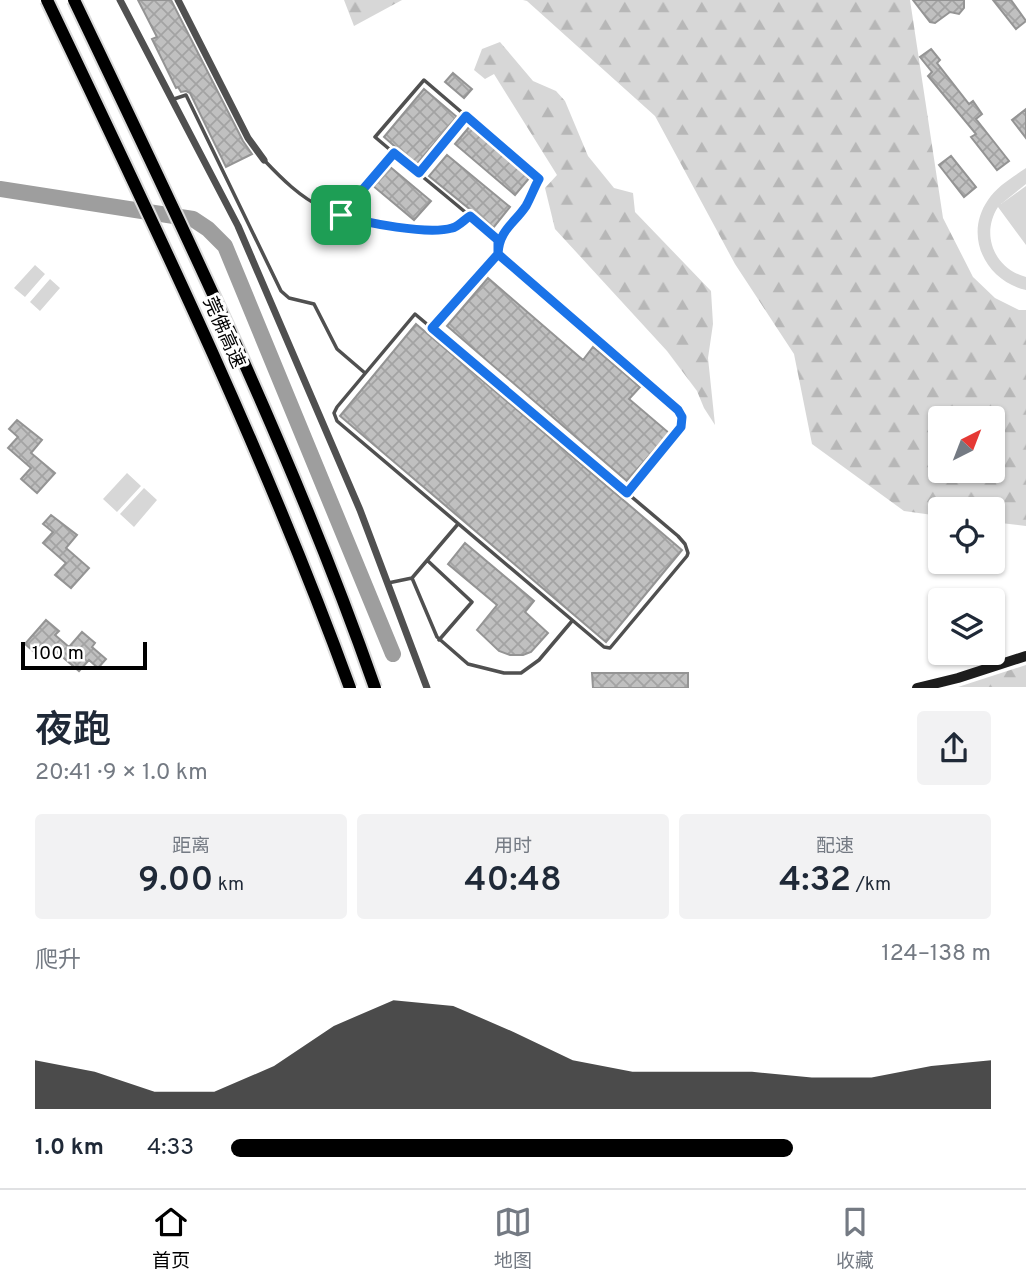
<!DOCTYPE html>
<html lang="zh">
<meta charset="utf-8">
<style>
:root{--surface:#fff;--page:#f2f2f3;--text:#1f2937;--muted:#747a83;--line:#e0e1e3;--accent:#000}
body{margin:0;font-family:Overpass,"Noto Sans SC",sans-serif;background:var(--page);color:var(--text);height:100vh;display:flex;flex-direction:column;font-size:26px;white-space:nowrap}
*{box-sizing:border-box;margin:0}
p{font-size:23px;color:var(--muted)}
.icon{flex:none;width:38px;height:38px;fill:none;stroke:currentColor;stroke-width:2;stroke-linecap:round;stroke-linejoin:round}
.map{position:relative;height:688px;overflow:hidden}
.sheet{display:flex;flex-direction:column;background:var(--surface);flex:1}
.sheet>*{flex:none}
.needle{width:46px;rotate:42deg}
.controls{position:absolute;left:928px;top:406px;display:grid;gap:14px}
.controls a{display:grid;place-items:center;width:77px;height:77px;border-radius:7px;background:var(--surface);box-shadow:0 2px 5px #0004;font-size:35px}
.scale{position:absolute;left:21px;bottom:18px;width:126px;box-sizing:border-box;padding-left:7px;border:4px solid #000;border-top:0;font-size:19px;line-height:24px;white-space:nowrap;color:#000;-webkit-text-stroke:5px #fff;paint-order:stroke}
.pin{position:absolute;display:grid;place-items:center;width:60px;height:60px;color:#fff;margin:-30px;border-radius:14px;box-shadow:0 4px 10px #0006}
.round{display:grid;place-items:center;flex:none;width:74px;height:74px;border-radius:7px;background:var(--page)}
.headline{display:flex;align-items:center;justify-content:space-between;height:119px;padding:0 35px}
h1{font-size:38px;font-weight:600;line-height:52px}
.metrics{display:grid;grid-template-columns:repeat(3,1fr);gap:10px;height:119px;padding:7px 35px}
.metrics div{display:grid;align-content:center;border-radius:7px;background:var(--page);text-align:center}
.metrics b{font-size:35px;font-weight:600}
.metrics small{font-size:19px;font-weight:400}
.metrics p{font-size:19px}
.chart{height:196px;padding:14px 35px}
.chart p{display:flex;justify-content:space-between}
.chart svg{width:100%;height:126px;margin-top:7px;fill:var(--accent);opacity:.7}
ul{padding:0 35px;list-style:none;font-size:23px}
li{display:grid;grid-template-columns:112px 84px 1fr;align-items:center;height:52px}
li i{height:18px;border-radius:9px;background:var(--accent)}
.tabs{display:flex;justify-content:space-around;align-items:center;height:98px;border-top:2px solid var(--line);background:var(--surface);font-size:19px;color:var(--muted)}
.tabs a{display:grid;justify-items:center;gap:4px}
.tabs .on{color:var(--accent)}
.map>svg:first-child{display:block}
.grass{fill:#d7d7d7}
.forest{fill:url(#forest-firs);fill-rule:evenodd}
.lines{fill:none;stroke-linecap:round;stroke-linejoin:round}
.river{stroke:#9e9e9e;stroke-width:16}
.building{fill:url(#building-cross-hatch);stroke:#949494;stroke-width:2}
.service{stroke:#505050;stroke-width:3.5}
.minor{stroke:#505050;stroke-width:7}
.secondary{stroke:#1d1d1d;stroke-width:10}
.motorway-bridge-casing{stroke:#dbdbdb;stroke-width:16;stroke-linecap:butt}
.motorway-bridge{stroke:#000;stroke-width:12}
.route-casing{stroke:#fff;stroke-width:14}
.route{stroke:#1a73e8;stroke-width:9}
.labels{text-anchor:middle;stroke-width:6;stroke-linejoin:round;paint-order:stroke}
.street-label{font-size:19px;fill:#000;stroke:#fff}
</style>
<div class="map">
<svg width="1026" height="688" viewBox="0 0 1026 688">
<defs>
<pattern id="forest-firs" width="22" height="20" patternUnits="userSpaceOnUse" patternTransform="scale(1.75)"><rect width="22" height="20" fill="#d7d7d7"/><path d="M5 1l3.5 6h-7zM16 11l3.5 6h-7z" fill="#b7b7b7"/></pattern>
<pattern id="building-cross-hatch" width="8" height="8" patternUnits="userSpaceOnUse" patternTransform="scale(1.75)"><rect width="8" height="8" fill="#c0c0c0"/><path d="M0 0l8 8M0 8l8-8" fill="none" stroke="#a3a3a3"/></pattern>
</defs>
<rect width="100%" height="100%" fill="#fff"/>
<path class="grass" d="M 1026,168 L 1026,184 L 1001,204 L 1026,186 L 1026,245 L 998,207 C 980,235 995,269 1026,277 L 1026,290 C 986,281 963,236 988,200 C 997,186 1013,177 1026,168 Z
M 35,265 L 45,274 L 25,297 L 14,288 Z
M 50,279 L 60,288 L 40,311 L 30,302 Z
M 127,473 L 141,486 L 117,512 L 103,499 Z
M 144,488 L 157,500 L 134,527 L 120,514 Z"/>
<path class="forest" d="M 344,0 L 402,0 L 354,26 Z
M 523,0 L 910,0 L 943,218 L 973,277 L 995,298 L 1019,310 L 1026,310 L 1026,526 L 992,522 L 992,509 L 940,509 L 940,516 L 904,511 L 812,444 L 794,354 L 735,264 L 655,116 L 527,1 ZM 992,418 L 992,471 L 940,471 L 940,418 Z
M 500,42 L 533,81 L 556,91 L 565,101 L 588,156 L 614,188 L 633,193 L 635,212 L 711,291 L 713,324 L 708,358 L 715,425 L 704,408 L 697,391 L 667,351 L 555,229 L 545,188 L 557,175 L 494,74 L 485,79 L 474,70 L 482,49 Z
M 1026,665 L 1026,687 L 958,687 Z"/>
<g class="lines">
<path class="river" d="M 0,189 L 193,219 L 208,229 L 225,246 L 393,654"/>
</g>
<path class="building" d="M 138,0 L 171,0 L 243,141 L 252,154 L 226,167 L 190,93 L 186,91 L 181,92 L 178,87 L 176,88 L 152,39 L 157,37 Z
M 913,0 L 964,0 L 964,8 L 959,14 L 950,12 L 935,23 L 930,22 Z
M 993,0 L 1011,0 L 1026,21 L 1016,29 Z
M 931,49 L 940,60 L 937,63 L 969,104 L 973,101 L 982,114 L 976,119 L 1009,161 L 997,170 L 971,137 L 976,134 L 928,76 L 932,72 L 920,57 Z
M 453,73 L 472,89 L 464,98 L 445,82 Z
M 424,89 L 457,117 L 416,165 L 384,137 Z
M 1026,109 L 1026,138 L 1012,120 Z
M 470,126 L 530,177 L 515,195 L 455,144 Z
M 447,155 L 510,207 L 493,228 L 429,176 Z
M 951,156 L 976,187 L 964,197 L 939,165 Z
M 389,166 L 431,201 L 414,220 L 372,185 Z
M 488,278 L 583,360 L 593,347 L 640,387 L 629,399 L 669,433 L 627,481 L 447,326 Z
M 416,324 L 682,550 L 606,642 L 340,416 Z
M 17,420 L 42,440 L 31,453 L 55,473 L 37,493 L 21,479 L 31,468 L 8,448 L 18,437 L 9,429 Z
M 51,515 L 77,535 L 66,548 L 89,568 L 71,588 L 55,575 L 66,563 L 43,543 L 53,532 L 43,524 Z
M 465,543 L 534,601 L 525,612 L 548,633 L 531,652 L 523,655 L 510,655 L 499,651 L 477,630 L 497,605 L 448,564 Z
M 46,620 L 59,631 L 55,635 L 69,647 L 82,632 L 95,643 L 92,647 L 106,659 L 98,668 L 89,660 L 79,671 L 52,648 L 42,659 L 25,644 Z
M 592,673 L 688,673 L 688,688 L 593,688 Z"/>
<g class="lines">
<path class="service" d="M 174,99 L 186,95 L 281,291 L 289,298 L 314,304 L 337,349 L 365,373
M 466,116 L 539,179 L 525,206 L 498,240
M 264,160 C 282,179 300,197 323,208 C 347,220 427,236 452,228 C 458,226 465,219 470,216
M 419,173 L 466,116 L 424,80 L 375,137 C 416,172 458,205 498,240 L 498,254
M 341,215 L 394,153
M 415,314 L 678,536 L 685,544 L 688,553 L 687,556 L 610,648 L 604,647 L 337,421 L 334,413 L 337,407 Z
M 432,328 L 498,254 L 678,410 L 682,417 L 681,427 L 627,493
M 428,561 L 472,602 L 439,640
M 412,578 L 437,637 L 468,664 L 504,673 L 521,673 L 539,660 L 572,621
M 388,583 L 412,578 L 458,524"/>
<path class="minor" d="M 120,0 L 238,226 L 360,510 L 427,688
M 178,0 L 248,138 L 264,160"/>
<path class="secondary" d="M 917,688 L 958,678 L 1026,656"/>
<defs>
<path id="motorway-bridge" d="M 47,0 C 155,226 264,452 350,688
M 74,0 C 182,226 292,451 375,688"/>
</defs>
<use href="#motorway-bridge" class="motorway-bridge-casing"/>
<use href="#motorway-bridge" class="motorway-bridge"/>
</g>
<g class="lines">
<defs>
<path id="route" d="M 341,215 C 365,223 428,235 452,228 C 458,227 465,219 470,216 L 498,240 L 498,254 L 432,328 L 627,493 L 681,427 L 682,417 L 678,410 L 498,254 C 499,230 514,224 526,206 C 531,197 534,188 539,179 L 466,116 L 419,173 L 394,153 L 341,215"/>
</defs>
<use href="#route" class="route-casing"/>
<use href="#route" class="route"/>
</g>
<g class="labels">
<g class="street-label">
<text transform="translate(225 332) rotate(66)" y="7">莞佛高速</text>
</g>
</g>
</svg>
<div class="controls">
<a><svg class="needle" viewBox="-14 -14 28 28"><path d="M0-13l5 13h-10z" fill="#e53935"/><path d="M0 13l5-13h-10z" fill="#747a83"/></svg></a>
<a><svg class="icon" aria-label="locate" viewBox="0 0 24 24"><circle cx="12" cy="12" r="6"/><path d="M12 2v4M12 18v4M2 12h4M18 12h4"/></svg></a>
<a><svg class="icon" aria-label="layers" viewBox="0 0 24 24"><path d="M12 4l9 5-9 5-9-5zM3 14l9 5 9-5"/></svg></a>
</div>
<div class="scale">100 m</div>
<div class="pin" style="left:341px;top:215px;background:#1e9e55"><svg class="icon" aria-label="arrive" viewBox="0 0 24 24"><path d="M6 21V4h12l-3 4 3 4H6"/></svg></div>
</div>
<section class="sheet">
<div class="headline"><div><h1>夜跑</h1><p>20:41 · 9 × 1.0 km</p></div><a class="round"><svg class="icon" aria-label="share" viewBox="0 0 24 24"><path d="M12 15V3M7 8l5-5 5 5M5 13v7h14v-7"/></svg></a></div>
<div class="metrics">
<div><p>距离</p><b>9.00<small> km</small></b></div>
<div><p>用时</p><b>40:48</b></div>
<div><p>配速</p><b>4:32<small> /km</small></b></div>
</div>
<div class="chart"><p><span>爬升</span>124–138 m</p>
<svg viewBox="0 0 160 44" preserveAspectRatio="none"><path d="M0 44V27L10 31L20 38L30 38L40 29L50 15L60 6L70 8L80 17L90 27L100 31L110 31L120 31L130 33L140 33L150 29L160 27V44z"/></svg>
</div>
<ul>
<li><b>1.0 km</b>4:33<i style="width:74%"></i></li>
</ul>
</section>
<nav class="tabs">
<a class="on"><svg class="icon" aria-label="home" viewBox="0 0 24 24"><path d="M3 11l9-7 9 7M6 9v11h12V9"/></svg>首页</a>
<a><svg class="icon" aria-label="map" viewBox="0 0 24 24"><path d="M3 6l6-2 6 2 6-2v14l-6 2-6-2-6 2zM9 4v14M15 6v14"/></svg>地图</a>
<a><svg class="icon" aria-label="saved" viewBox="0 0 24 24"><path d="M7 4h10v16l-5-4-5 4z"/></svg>收藏</a>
</nav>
